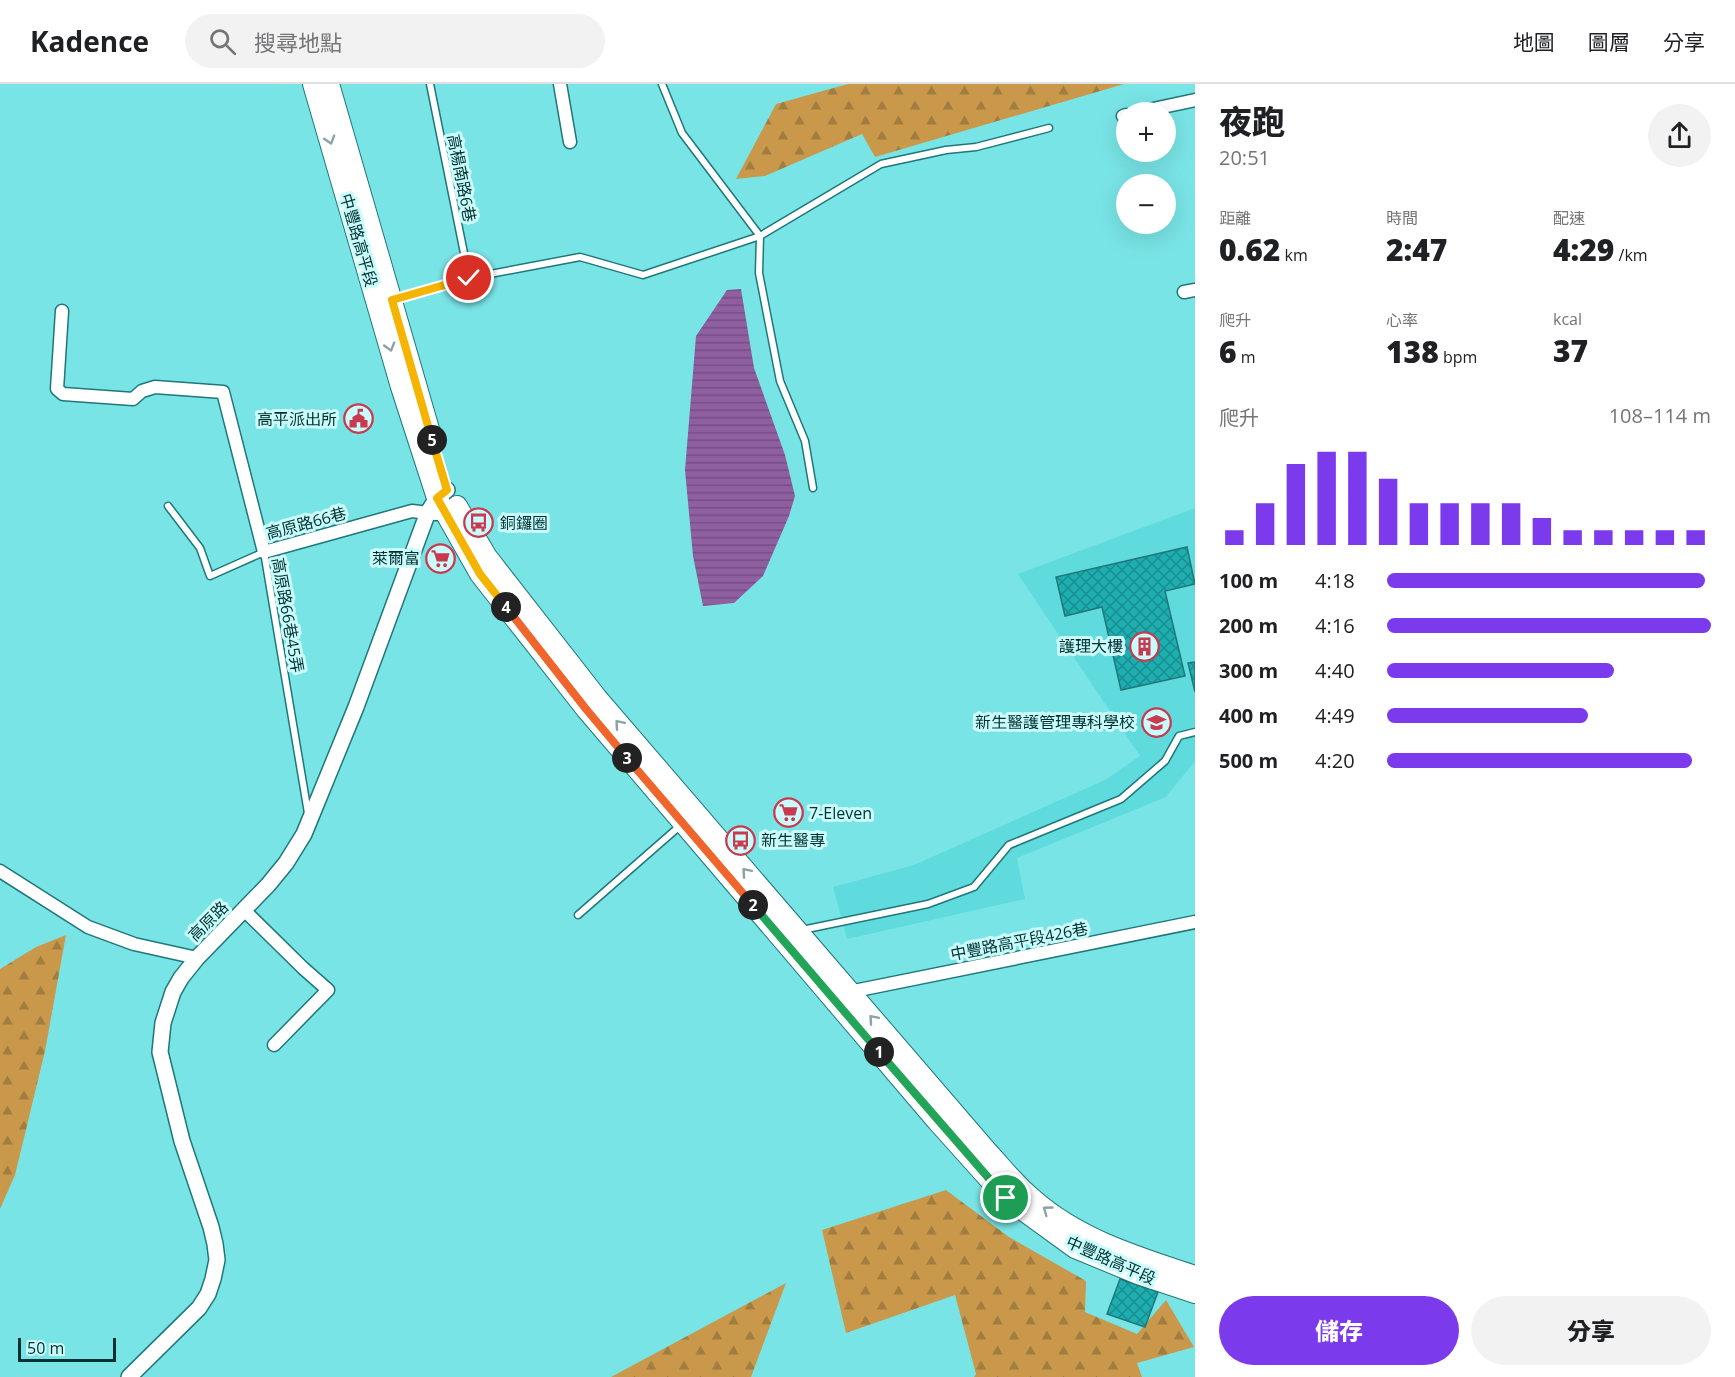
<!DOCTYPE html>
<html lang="zh-TW">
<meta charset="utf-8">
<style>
:root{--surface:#fff;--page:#f2f2f2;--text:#202124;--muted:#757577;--line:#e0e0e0;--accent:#7c3aed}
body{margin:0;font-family:"Open Sans","Noto Sans TC",sans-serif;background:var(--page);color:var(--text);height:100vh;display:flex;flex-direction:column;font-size:22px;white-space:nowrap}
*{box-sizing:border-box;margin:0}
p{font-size:20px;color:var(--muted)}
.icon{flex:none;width:33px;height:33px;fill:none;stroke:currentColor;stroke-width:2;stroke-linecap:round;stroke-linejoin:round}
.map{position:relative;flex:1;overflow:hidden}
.panel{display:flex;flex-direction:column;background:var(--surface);width:540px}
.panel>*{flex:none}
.tools{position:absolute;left:1116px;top:18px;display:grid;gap:12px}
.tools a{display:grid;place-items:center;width:60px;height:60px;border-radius:50%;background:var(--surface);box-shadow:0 6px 24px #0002;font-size:30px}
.scale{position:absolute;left:18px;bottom:15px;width:98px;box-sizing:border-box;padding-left:6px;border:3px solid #003132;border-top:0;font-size:16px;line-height:21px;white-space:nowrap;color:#003132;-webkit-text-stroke:4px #cbfcfc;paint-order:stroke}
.pin{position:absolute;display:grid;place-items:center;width:51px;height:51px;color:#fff;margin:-26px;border:3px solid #fff;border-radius:50%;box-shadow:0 2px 6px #0007}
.km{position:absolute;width:30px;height:30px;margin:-15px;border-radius:50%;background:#222;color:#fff;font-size:16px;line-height:30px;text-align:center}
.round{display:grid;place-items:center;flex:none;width:63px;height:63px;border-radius:32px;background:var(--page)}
.head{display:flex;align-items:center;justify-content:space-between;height:102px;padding:0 24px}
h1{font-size:33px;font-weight:800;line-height:45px}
.figures{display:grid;grid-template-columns:repeat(3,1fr);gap:9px;height:102px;padding:6px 24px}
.figures div{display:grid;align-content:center}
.figures b{font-size:30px;font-weight:800}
.figures small{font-size:16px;font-weight:400}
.figures p{font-size:16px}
.chart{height:168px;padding:12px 24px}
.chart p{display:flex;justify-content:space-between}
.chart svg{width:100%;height:108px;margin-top:6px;stroke:var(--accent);stroke-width:6}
.primary-button{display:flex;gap:12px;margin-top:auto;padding:12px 24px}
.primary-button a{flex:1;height:69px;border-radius:36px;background:var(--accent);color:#fff;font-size:24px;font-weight:800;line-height:69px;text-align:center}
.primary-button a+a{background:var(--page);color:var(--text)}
ul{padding:0 24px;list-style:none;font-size:20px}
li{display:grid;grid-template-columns:96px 72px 1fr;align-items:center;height:45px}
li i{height:15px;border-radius:8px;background:var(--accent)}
header{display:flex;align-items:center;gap:36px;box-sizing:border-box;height:84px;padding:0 30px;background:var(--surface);border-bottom:2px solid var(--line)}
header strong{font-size:28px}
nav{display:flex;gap:33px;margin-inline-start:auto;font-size:21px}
.search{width:420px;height:54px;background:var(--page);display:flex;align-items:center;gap:15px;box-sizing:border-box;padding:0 21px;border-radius:33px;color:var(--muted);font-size:22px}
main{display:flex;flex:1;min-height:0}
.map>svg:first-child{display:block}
.built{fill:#5fdbdd}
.forest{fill:url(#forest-firs)}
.water{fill:url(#water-rules)}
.building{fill:url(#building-cross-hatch);stroke:#207879;stroke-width:1.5}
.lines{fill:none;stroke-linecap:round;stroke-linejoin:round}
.service-casing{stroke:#1f7779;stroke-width:9}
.minor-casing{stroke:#1f7779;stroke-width:15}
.tertiary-casing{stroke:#1f7779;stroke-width:18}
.primary-casing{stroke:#1f7779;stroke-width:22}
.service{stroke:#fff;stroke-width:6}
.minor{stroke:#fff;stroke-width:12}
.tertiary{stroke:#fff;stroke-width:15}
.primary{stroke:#fff;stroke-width:20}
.oneway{stroke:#8ca2a3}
.split-1-casing{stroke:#fff;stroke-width:12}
.split-2-casing{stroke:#fff;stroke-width:12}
.split-3-casing{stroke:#fff;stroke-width:12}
.split-4-casing{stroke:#fff;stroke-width:12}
.split-5-casing{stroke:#fff;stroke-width:12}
.split-6-casing{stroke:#fff;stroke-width:12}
.split-1{stroke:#22a559;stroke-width:8}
.split-2{stroke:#22a559;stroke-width:8}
.split-3{stroke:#f0652b;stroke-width:8}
.split-4{stroke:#f0652b;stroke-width:8}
.split-5{stroke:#f5b400;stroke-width:8}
.split-6{stroke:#f5b400;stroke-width:8}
.labels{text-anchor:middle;stroke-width:6;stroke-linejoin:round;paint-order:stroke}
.street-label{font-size:16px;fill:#003132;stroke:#cbfcfc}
.poi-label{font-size:16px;fill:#003132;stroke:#cbfcfc;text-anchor:end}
</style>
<header>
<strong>Kadence</strong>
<div class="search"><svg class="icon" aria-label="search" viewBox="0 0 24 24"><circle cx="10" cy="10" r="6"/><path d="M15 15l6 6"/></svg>搜尋地點</div>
<nav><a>地圖</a><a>圖層</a><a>分享</a></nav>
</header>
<main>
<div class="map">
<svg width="1195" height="1293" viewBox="0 0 1195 1293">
<defs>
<pattern id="forest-firs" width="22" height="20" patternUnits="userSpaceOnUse" patternTransform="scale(1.5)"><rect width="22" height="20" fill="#c9984b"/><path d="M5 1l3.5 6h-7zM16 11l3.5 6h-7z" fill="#a17d3f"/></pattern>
<pattern id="water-rules" width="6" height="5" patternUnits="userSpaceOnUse" patternTransform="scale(1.5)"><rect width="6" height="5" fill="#8f5fa0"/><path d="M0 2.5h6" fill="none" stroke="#724f83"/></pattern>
<pattern id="building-cross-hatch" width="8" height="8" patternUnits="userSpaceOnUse" patternTransform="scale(1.5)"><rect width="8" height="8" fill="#1eaeb0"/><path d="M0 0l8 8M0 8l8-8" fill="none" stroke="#188e90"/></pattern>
</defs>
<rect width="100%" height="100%" fill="#79e4e6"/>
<path class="built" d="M 1195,424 L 1195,677 L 1166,713 L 1017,774 L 1025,815 L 847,855 L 833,803 L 914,781 L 1105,696 L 1140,672 L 1018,490 Z"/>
<path class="forest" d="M 848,0 L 1124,0 L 875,73 L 862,50 L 765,92 L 736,95 L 776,20 Z
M 66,851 L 45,967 L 15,1091 L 0,1125 L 0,885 L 36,863 Z
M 946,1106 L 1009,1153 L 1086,1197 L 1085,1228 L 1137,1250 L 1166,1216 L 1194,1263 L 1137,1279 L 1142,1293 L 974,1293 L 976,1290 L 955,1211 L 846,1249 L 822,1146 Z
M 786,1199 L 751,1293 L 611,1293 Z"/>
<path class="water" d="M 741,205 L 754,284 L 785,371 L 795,412 L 789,432 L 763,492 L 734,519 L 703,522 L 693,472 L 685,386 L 696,252 L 727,206 Z"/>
<path class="building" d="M 1187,463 L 1195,500 L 1165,507 L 1185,592 L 1121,606 L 1102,523 L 1065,532 L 1056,493 Z
M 1195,578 L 1195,608 L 1188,579 Z
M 1120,1195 L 1158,1208 L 1145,1243 L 1107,1230 Z"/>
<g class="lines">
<defs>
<path id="service" d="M 430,0 L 469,194
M 662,0 L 682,49 L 760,152 L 881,80 L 946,66 L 976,63 L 1049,44
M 395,215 L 469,194 L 580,173 L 643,191 L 760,152 L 759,189 L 780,297 L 805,357 L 813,404
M 168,422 L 200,464 L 210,492 L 264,468 L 308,729
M 578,831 L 681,741
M 802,846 L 928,820 L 974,803 L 1009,761 L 1121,715 L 1165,677 L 1179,652 L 1195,648"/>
<path id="minor" d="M 560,0 L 570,58
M 1139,28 L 1195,16
M 1123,32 L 1126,31
M 1184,208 L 1195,206
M 62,227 L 57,305 L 63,310 L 133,315 L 142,307 L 155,303 L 223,308 L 264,468 L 412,427 L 436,430
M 0,787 L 88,843 L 134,860 L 197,874
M 244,826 L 303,884 L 328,906 L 274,961
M 849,908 L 1195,838"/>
<path id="tertiary" d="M 129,1293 L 199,1224 L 208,1210 L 213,1195 L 217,1176 L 215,1160 L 211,1143 L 182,1057 L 160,968 L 163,939 L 173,908 L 181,894 L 197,874 L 268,801 L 286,779 L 304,750 L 356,623 L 428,428 L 437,414 L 447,406"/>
<path id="primary" d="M 313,0 L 401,303 L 437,414 L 480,490 L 586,625 L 937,1037 L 1006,1114 L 1075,1164 L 1138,1190 L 1195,1209
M 329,0 L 433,359
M 457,422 L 487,473 L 597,614 L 986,1066 C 1002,1083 1016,1102 1034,1116 C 1080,1156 1138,1173 1195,1192"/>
</defs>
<use href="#service" class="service-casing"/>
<use href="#minor" class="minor-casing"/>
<use href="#tertiary" class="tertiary-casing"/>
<use href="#primary" class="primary-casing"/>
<use href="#service" class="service"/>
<use href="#minor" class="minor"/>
<use href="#tertiary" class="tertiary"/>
<use href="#primary" class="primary"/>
</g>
<defs><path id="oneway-chevron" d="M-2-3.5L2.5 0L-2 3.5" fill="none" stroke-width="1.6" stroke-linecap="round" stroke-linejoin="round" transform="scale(1.5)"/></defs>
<g class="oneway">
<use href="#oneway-chevron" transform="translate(330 56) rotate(73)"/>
<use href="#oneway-chevron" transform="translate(390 263) rotate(74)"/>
<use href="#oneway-chevron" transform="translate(619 640) rotate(-131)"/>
<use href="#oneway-chevron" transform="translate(746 788) rotate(-131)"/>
<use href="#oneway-chevron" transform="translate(873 935) rotate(-131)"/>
<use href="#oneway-chevron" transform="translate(1047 1126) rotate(-144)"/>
</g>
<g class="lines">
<defs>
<path id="split-1" d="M 879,968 L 1006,1114"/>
<path id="split-2" d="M 753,821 L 879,968"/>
<path id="split-3" d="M 627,674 L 753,821"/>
<path id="split-4" d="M 506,523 L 586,625 L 627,674"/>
<path id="split-5" d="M 432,356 L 447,406 L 437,414 L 480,490 L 506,523"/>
<path id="split-6" d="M 432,356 L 392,216 L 469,194"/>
</defs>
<use href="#split-1" class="split-1-casing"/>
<use href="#split-2" class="split-2-casing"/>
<use href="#split-3" class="split-3-casing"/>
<use href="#split-4" class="split-4-casing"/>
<use href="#split-5" class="split-5-casing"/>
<use href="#split-6" class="split-6-casing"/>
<use href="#split-1" class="split-1"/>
<use href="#split-2" class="split-2"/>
<use href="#split-3" class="split-3"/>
<use href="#split-4" class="split-4"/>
<use href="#split-5" class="split-5"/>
<use href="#split-6" class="split-6"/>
</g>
<defs>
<symbol id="civic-ring" viewBox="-11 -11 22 22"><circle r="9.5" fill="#cbfcfc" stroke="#c9394f" stroke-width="1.5"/><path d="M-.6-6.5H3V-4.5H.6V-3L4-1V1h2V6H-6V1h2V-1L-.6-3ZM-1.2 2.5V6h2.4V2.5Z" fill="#c9394f"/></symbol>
<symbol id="bus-ring" viewBox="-11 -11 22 22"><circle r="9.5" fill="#cbfcfc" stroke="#c9394f" stroke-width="1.5"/><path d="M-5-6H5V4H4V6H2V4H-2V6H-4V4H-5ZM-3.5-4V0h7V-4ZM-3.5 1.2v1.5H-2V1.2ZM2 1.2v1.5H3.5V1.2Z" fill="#c9394f"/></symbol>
<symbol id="supermarket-ring" viewBox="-11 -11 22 22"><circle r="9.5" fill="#cbfcfc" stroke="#c9394f" stroke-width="1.5"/><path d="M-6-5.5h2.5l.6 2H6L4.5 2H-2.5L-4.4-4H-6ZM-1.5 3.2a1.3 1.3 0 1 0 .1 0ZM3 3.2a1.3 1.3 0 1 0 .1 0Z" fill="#c9394f"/></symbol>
<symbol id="building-ring" viewBox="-11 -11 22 22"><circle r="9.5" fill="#cbfcfc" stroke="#c9394f" stroke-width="1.5"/><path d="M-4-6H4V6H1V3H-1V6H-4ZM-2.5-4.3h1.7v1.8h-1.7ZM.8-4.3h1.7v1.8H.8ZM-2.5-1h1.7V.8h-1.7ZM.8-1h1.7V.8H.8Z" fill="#c9394f"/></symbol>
<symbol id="university-ring" viewBox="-11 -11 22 22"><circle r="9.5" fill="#cbfcfc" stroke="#c9394f" stroke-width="1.5"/><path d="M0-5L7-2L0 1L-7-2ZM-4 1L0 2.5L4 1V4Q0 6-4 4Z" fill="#c9394f"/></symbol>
</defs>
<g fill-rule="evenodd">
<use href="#civic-ring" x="342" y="318" width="33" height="33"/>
<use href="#bus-ring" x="462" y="422" width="33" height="33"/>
<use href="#supermarket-ring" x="424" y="458" width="33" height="33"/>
<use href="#building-ring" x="1128" y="546" width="33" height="33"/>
<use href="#university-ring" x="1140" y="622" width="33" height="33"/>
<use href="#supermarket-ring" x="772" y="712" width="33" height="33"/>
<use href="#bus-ring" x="724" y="740" width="33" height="33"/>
</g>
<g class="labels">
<g class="street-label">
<text transform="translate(462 94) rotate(79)" y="6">高楊南路6巷</text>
<text transform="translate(359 156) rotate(74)" y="6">中豐路高平段</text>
<text transform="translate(306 439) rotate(-15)" y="6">高原路66巷</text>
<text transform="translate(288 531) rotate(80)" y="6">高原路66巷45弄</text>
<text transform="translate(208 837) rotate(-45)" y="6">高原路</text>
<text transform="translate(1019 857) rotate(-11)" y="6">中豐路高平段426巷</text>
<text transform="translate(1111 1176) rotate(24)" y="6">中豐路高平段</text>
</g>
<g class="poi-label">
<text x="337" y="341">高平派出所</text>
<text x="500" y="445" text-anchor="start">銅鑼圈</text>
<text x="420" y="480">萊爾富</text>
<text x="1123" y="568">護理大樓</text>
<text x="1135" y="644">新生醫護管理專科學校</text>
<text x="809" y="735" text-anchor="start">7-Eleven</text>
<text x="761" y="762" text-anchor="start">新生醫專</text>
</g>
</g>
</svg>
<div class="tools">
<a>+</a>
<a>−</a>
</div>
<div class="scale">50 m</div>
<div class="pin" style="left:1006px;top:1114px;background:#1e9e55"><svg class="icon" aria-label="arrive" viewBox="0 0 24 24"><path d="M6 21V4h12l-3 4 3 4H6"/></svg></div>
<div class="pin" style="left:469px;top:194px;background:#d93025"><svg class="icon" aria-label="check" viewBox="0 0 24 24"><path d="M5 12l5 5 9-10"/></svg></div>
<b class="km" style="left:879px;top:968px">1</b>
<b class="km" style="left:753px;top:821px">2</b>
<b class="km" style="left:627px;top:674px">3</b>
<b class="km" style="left:506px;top:523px">4</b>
<b class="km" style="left:432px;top:356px">5</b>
</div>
<section class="panel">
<div class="head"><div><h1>夜跑</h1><p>20:51</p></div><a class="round"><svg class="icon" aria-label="share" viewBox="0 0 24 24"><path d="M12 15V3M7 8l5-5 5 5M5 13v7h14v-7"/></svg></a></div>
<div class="figures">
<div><p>距離</p><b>0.62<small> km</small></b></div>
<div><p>時間</p><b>2:47</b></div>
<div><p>配速</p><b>4:29<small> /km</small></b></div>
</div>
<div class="figures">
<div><p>爬升</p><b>6<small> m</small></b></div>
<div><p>心率</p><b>138<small> bpm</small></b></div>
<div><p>kcal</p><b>37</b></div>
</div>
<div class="chart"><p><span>爬升</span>108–114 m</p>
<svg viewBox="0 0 160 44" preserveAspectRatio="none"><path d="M5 44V38M15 44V27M25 44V11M35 44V6M45 44V6M55 44V17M65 44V27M75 44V27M85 44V27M95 44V27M105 44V33M115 44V38M125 44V38M135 44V38M145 44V38M155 44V38"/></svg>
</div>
<ul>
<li><b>100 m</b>4:18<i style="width:98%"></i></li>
<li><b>200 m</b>4:16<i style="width:100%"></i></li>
<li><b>300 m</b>4:40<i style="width:70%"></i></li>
<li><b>400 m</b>4:49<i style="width:62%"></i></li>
<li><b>500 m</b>4:20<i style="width:94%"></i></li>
</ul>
<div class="primary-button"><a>儲存</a><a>分享</a></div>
</section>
</main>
